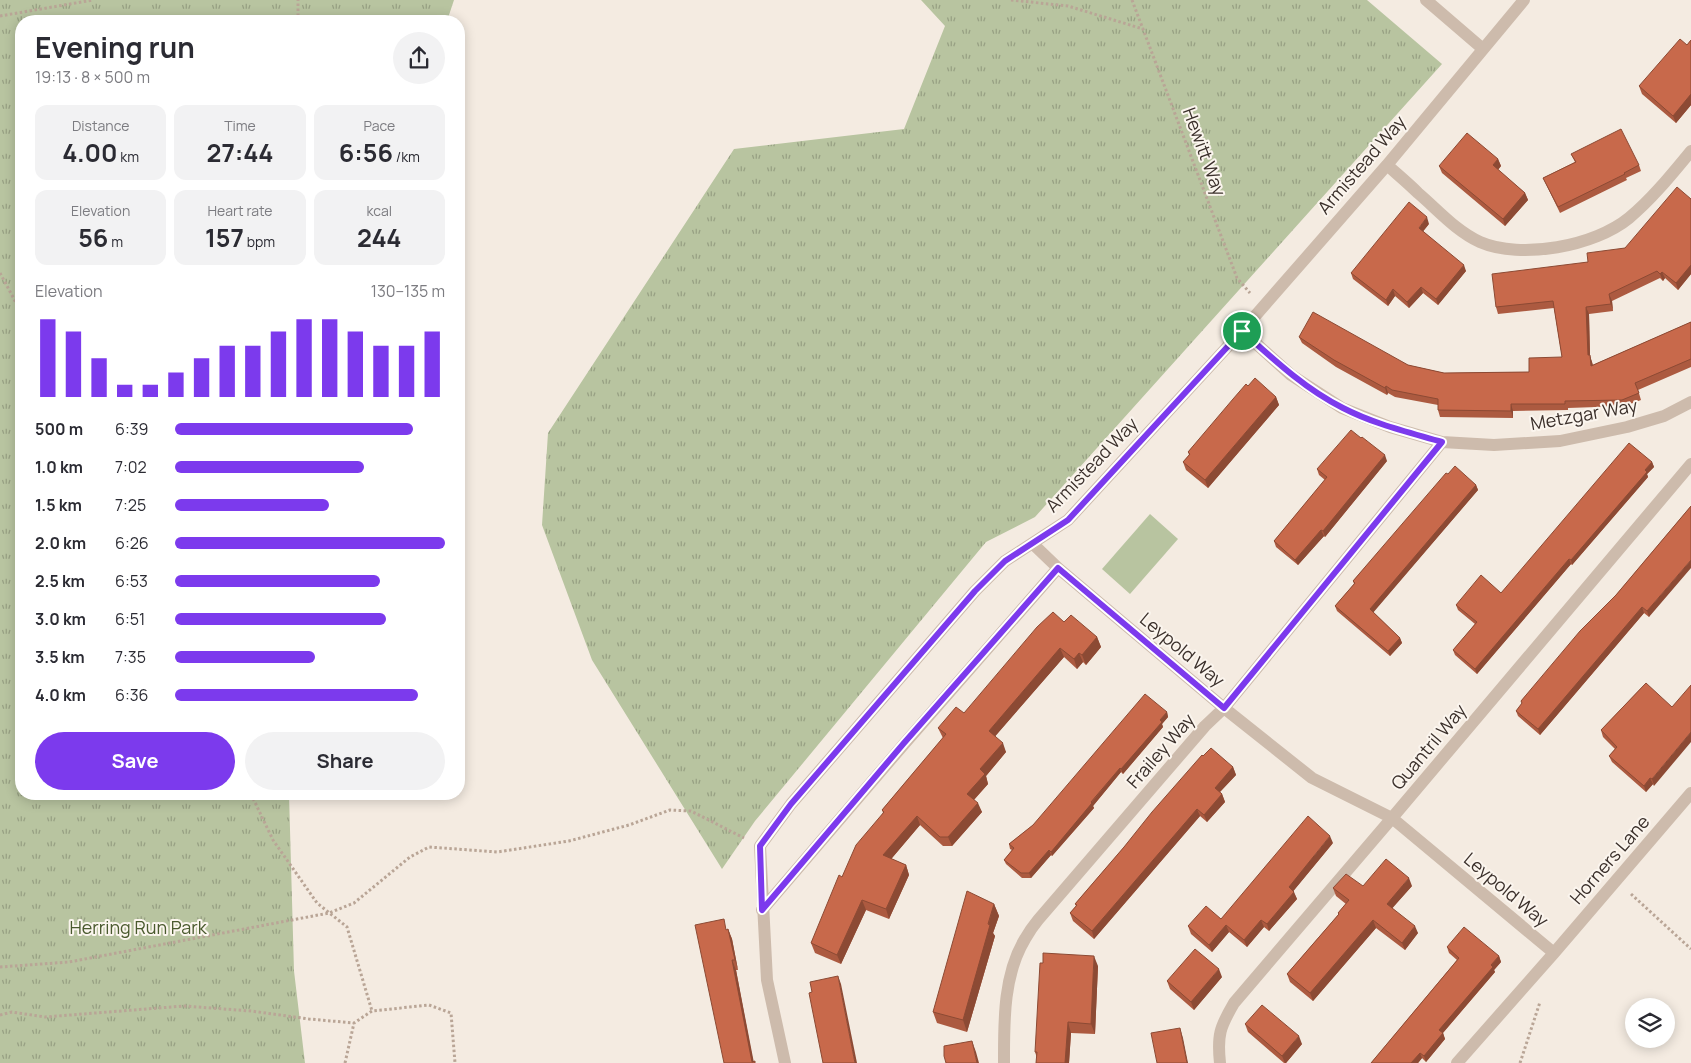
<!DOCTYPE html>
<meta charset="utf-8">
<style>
:root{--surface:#fff;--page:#f2f2f3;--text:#2b2b33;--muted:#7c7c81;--accent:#7c3aed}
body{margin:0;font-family:Manrope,sans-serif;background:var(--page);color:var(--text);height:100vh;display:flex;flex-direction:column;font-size:19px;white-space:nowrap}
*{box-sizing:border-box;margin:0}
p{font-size:16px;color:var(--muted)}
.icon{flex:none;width:28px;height:28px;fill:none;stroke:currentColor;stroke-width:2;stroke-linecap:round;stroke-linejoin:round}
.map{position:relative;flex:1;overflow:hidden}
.panel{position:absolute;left:15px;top:15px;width:450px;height:785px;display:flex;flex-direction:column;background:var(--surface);border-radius:20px;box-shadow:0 2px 12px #0003}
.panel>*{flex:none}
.controls{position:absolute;left:1625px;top:998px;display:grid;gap:10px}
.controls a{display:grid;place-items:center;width:50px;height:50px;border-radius:50%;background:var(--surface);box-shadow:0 2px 12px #0003;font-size:25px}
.pin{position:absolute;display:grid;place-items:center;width:42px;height:42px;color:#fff;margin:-21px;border:2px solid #fff;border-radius:50%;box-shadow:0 1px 5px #0007}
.round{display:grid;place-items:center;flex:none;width:52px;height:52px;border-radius:26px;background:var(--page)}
.head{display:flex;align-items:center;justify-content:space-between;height:85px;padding:0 20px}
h1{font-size:28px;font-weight:700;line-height:38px}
.metrics{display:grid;grid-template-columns:repeat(3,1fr);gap:8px;height:85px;padding:5px 20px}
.metrics div{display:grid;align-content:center;border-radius:12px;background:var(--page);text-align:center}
.metrics b{font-size:25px;font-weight:700}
.metrics small{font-size:14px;font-weight:400}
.metrics p{font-size:14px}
.chart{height:140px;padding:10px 20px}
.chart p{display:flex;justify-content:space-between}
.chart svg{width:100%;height:90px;margin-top:5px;stroke:var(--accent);stroke-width:6}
.action{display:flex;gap:10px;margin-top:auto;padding:10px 20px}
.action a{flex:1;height:58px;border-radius:30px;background:var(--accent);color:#fff;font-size:20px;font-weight:700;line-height:58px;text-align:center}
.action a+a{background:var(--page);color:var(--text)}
ul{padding:0 20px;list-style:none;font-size:16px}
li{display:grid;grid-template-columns:80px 60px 1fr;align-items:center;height:38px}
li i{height:12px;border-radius:6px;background:var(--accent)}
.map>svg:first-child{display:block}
.grass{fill:#b8c4a0}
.park{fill:url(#park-tufts)}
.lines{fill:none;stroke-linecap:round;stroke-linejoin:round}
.path{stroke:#b9a596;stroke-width:3;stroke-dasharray:2.5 2.5;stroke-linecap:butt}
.minor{stroke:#cdbbac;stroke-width:12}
.wall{fill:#ac5a40}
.shaded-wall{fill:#8c4a34}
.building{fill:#c8694b;stroke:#8c4a34}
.route-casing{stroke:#fff;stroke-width:10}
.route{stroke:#7c3aed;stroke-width:6}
.labels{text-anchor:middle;stroke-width:4;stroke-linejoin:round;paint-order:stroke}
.street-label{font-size:18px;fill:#3b302b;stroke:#fbf5ee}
.park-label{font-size:18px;fill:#4a5a2e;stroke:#fbf5ee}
</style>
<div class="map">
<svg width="1691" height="1063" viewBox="0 0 1691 1063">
<defs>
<pattern id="park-tufts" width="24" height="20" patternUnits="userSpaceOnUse" patternTransform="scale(1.25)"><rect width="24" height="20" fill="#b8c4a0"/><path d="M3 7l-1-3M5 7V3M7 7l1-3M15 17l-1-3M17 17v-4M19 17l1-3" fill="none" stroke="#97a083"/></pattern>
</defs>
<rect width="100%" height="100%" fill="#f4ebe1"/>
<path class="grass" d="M 1150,514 L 1178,539 L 1130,594 L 1102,569 Z"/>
<path class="park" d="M 0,0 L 454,0 L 447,21 L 21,21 L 21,794 L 289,794 L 294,971 L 305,1063 L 0,1063 Z
M 921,0 L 1367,0 L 1442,64 L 1035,517 L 986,542 L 755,821 L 722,869 L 592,660 L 542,525 L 548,433 L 734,149 L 904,129 L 945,26 Z"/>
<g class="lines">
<path class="path" d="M 1011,0 L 1068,6 L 1143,29
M 1132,0 L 1237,278 L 1250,293
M 0,16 L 93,0
M 298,21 L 298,0
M 0,273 L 21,312
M 251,794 L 273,840 L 317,903 L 347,927 L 372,1011
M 1631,894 L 1691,949
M 0,967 L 69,962 L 329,913 L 354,903 L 410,857 L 429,847 L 497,852 L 569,841 L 629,825 L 670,810 L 691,811 L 744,838
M 0,1015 L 12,1012 L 45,1017 L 184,1006 L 251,1011 L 309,1019 L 354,1023
M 345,1063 L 354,1023 L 372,1011 L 429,1005 L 451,1013 L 455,1063
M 1520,1063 L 1540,1002"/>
<path class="minor" d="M 1426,0 L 1483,49
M 1387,165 C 1397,174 1408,183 1418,193 C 1438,210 1456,231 1480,242 C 1521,260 1595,246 1629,218 C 1652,199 1672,174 1691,151
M 1242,331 L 1291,375 L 1342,408 L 1390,427 L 1442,442 L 1494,445 L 1560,441 L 1627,427 L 1664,416 L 1691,402
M 1033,544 L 1058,568 L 1224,708 L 1312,778 L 1392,818 L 1554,953
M 762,910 L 905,743 L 1058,568
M 785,1063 L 767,980 L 760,846 L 791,804 L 975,591 L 1005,561 L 1068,520 L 1242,331 L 1387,165 L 1524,0
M 1004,1063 C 1004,1023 1003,975 1025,939 C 1029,932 1033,926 1038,920 L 1205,726 L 1224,708 L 1442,442
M 1220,1063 C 1217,1035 1220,1027 1234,1003 L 1392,818 L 1691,464
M 1457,1063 L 1554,953 L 1691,793"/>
</g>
<path class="wall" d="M 1691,40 L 1691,105 L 1676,123 L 1642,94 L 1639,86 L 1687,45 Z
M 1571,154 L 1639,165 L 1641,171 L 1626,178 L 1627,180 L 1560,213 L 1543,178 L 1575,162 Z
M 1498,159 L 1501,166 L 1498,170 L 1525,193 L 1528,200 L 1505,226 L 1442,173 L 1439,166 Z
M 1691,199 L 1691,274 L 1678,290 L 1665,278 L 1663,281 L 1660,278 L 1612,301 L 1613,311 L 1589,314 L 1590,356 L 1593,365 L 1691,322 L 1691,367 L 1638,390 L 1641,400 L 1625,406 L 1568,408 L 1568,410 L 1513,411 L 1513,418 L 1440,417 L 1438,410 L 1438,405 L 1395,397 L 1388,393 L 1387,395 L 1336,367 L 1302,343 L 1299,337 L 1408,365 L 1444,373 L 1529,372 L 1562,357 L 1554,308 L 1498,314 L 1496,307 L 1588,262 L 1625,248 Z
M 1429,224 L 1423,231 L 1466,271 L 1438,305 L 1423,293 L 1409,308 L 1395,296 L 1388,306 L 1353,279 L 1351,273 Z
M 1248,386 L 1276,397 L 1279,405 L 1208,488 L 1186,470 L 1183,462 L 1189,455 L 1188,452 Z
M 1387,461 L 1325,537 L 1324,536 L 1298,565 L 1276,547 L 1274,541 L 1325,480 L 1319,475 L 1317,469 Z
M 1652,462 L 1654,467 L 1647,474 L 1648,477 L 1572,565 L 1571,564 L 1477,674 L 1455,655 L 1453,650 L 1475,624 L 1458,610 L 1456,605 L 1501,593 Z
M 1448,474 L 1476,485 L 1478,490 L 1373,612 L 1400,638 L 1402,643 L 1390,656 L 1337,611 L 1335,606 L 1354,584 L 1353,581 Z
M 1691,506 L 1649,617 L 1644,613 L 1540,735 L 1518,716 L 1516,711 L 1522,704 L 1521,701 L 1616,595 Z
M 1064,622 L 1097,637 L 1101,647 L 1086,665 L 1083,662 L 1077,669 L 1064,657 L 995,736 L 1006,752 L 986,776 L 988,784 L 974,800 L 982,812 L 952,846 L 943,846 L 920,825 L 891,859 L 906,865 L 909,875 L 889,919 L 866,910 L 841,964 L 815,953 L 811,943 L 842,877 L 883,813 L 882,810 L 943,738 L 938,728 L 964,713 Z
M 1646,683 L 1654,786 L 1653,784 L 1646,792 L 1612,762 L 1609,756 L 1615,749 L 1603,737 L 1601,730 Z
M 1167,712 L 1168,717 L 1162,724 L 1163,727 L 1123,774 L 1121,772 L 1093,806 L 1094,808 L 1052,856 L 1051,855 L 1031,878 L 1022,878 L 1006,864 L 1004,860 L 1012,850 L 1010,849 L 1009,844 L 1033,825 Z
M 1203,756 L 1233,767 L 1236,775 L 1220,792 L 1222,794 L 1225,802 L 1207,822 L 1200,816 L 1094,939 L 1073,921 L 1070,913 L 1076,906 L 1075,904 Z
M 1333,843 L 1293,891 L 1297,899 L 1269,931 L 1264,927 L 1247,947 L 1229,932 L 1212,952 L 1191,934 L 1188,926 L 1221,919 Z
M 1363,886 L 1412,886 L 1392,908 L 1418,933 L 1405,950 L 1376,928 L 1313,1001 L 1290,982 L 1287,974 L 1338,915 L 1338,913 L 1346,904 L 1336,896 L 1333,888 Z
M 994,904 L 999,916 L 993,933 L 995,936 L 967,1032 L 937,1023 L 933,1012 Z
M 728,929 L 732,939 L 738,970 L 736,970 L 753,1061 L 724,1063 L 727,930 Z
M 1447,947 L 1499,956 L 1501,962 L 1494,970 L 1495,972 L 1443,1033 L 1445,1039 L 1426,1062 L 1422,1058 L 1418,1063 L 1371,1063 L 1457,960 L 1449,953 Z
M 1098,966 L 1095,1034 L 1071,1033 L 1069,1063 L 1036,1063 L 1037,1058 L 1035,1052 Z
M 1222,977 L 1194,1010 L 1170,989 L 1167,981 Z
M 1245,1024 L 1302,1044 L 1286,1063 L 1284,1063 L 1248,1032 Z"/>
<path class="shaded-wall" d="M 1691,94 L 1691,105 L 1676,123 L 1673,116 Z
M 1498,159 L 1501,166 L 1496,172 L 1493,165 Z
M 1525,193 L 1528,200 L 1505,226 L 1503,219 Z
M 1427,217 L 1429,224 L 1421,234 L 1419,228 Z
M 1464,265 L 1466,271 L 1438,305 L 1436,299 Z
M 1691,265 L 1691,274 L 1678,290 L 1676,283 Z
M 1662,272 L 1665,278 L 1663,281 L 1660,274 Z
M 1421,287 L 1423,293 L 1409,308 L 1407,302 Z
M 1393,289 L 1395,296 L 1388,306 L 1386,300 Z
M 1609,294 L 1612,301 L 1613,311 L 1611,304 Z
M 1586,307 L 1589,314 L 1590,356 L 1592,362 L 1594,373 L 1588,355 Z
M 1386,386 L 1388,393 L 1387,395 L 1385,388 Z
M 1276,397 L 1279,405 L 1208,488 L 1205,480 Z
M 1511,404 L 1513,411 L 1513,418 L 1511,411 Z
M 1385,455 L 1387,461 L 1325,537 L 1323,531 Z
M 1652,462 L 1654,467 L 1647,474 L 1648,477 L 1572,565 L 1571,560 Z
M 1476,485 L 1478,490 L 1372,614 L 1370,609 Z
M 1321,530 L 1324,536 L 1298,565 L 1295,560 Z
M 1569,559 L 1571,564 L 1477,674 L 1475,669 Z
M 1691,560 L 1691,568 L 1649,617 L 1647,611 Z
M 1642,607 L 1644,613 L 1540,735 L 1538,729 Z
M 1097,637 L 1101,647 L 1086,665 L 1082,655 Z
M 1400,638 L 1402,643 L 1390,656 L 1388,651 Z
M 1060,648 L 1064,657 L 992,740 L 989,731 Z
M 1079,653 L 1083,662 L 1077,669 L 1074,659 Z
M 1167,712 L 1168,717 L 1162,724 L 1163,727 L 1123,774 L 1121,769 Z
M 1691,732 L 1691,742 L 1654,786 L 1652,779 Z
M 1003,743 L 1006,752 L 986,776 L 988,784 L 970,804 L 967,794 L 980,769 Z
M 1233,767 L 1236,775 L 1217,795 L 1215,788 Z
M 1120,768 L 1121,772 L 1093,806 L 1094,808 L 1052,856 L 1051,852 Z
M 1650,778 L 1653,784 L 1646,792 L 1644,786 Z
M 1222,794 L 1225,802 L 1207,822 L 1204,815 Z
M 978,803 L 982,812 L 952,846 L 948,837 Z
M 1197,809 L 1200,816 L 1094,939 L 1092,931 Z
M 917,816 L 920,825 L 887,864 L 883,855 Z
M 1330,836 L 1333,843 L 1291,894 L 1289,887 Z
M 1049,850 L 1051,855 L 1031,878 L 1029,873 Z
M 906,865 L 909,875 L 889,919 L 886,909 Z
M 1409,878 L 1412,886 L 1389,912 L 1387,904 Z
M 1294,892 L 1297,899 L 1269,931 L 1267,924 Z
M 862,900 L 866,910 L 841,964 L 837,955 Z
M 994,904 L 999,916 L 993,933 L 995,936 L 967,1032 L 963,1020 Z
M 1261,920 L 1264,927 L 1247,947 L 1244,940 Z
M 1373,920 L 1376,928 L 1313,1001 L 1310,993 Z
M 1226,925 L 1229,932 L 1212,952 L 1209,945 Z
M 1415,926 L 1418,933 L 1405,950 L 1402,943 Z
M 728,929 L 732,939 L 738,970 L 735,960 Z
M 1094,956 L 1098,966 L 1095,1034 L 1091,1024 Z
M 1499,956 L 1501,962 L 1494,970 L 1495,972 L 1441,1035 L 1439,1030 Z
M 732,960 L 736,970 L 754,1063 L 752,1063 Z
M 1219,969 L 1222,977 L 1194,1010 L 1191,1002 Z
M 838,976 L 841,984 L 857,1063 L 855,1063 Z
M 1068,1022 L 1071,1033 L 1069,1063 L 1065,1063 Z
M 1180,1028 L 1183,1038 L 1188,1063 L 1187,1063 Z
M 1443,1033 L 1445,1039 L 1426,1062 L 1424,1056 Z
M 1299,1036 L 1302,1044 L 1286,1063 L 1285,1063 L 1282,1056 Z
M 972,1041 L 976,1052 L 979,1063 L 977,1063 Z
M 1420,1053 L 1422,1058 L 1418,1063 L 1411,1063 Z"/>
<path class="building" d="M 1680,39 L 1687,45 L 1691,40 L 1691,94 L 1673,116 L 1639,86 Z
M 1621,129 L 1639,165 L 1624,173 L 1625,174 L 1558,207 L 1543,178 L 1576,162 L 1571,154 Z
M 1467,133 L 1498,159 L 1493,165 L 1525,193 L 1503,219 L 1439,166 Z
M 1677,187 L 1691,199 L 1691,265 L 1676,283 L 1662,272 L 1660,274 L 1657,271 L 1609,294 L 1611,304 L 1586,307 L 1588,355 L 1590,355 L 1591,366 L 1691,322 L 1691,359 L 1635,383 L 1639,393 L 1622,400 L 1565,401 L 1565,404 L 1511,404 L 1511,411 L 1438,410 L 1438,399 L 1392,390 L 1386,386 L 1385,388 L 1334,360 L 1299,337 L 1313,312 L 1408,365 L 1444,373 L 1529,372 L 1529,358 L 1562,357 L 1553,301 L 1496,307 L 1492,274 L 1588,262 L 1587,253 L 1625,248 Z
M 1409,202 L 1427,217 L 1419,228 L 1464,265 L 1436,299 L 1421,287 L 1407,302 L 1393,289 L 1386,300 L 1351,273 Z
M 1255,378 L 1276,397 L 1205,480 L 1183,462 L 1190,454 L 1188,452 L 1233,399 L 1246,384 L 1248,386 Z
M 1351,430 L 1361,438 L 1362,437 L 1385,455 L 1323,531 L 1321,530 L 1295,560 L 1274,541 L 1327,477 L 1317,469 Z
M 1629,443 L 1652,462 L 1645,470 L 1647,472 L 1571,560 L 1569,559 L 1475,669 L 1453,650 L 1477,622 L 1456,605 L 1481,575 L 1501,593 Z
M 1455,466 L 1476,485 L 1370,609 L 1400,638 L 1388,651 L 1335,606 L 1355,583 L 1353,581 L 1446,473 L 1448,474 Z
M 1691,506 L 1691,560 L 1647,611 L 1642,607 L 1538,729 L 1516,711 L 1522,703 L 1521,701 L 1580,631 L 1616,595 Z
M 1053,612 L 1064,622 L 1071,615 L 1097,637 L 1082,655 L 1079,653 L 1074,659 L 1060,648 L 989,731 L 1003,743 L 980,769 L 985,774 L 967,794 L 978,803 L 948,837 L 940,837 L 917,816 L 883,855 L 906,865 L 886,909 L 862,900 L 837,955 L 811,943 L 839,875 L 842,877 L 856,845 L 884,812 L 882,810 L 946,734 L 938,728 L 956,707 L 964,713 L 1037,627 Z
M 1646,683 L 1672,707 L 1691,685 L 1691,732 L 1652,779 L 1650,778 L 1644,786 L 1609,756 L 1617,747 L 1601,730 Z
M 1145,694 L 1167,712 L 1160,720 L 1162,722 L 1121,769 L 1120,768 L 1091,802 L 1092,803 L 1051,852 L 1049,850 L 1029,873 L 1021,873 L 1004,860 L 1014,848 L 1009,844 L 1033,825 Z
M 1211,748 L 1233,767 L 1215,788 L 1222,794 L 1204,815 L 1197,809 L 1092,931 L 1070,913 L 1077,905 L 1075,904 L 1124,847 L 1152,812 L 1202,755 L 1203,756 Z
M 1308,816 L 1330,836 L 1289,887 L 1294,892 L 1267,924 L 1261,920 L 1244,940 L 1226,925 L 1209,945 L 1188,926 L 1206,906 L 1221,919 Z
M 1386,859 L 1409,878 L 1387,904 L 1415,926 L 1402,943 L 1373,920 L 1310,993 L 1287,974 L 1339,914 L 1338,913 L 1349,900 L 1333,888 L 1346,874 L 1363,886 Z
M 967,891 L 994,904 L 988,924 L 990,925 L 963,1020 L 933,1012 Z
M 724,919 L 726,930 L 728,929 L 735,960 L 732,960 L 752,1062 L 755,1061 L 755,1063 L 724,1063 L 695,925 Z
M 1464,927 L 1499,956 L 1491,965 L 1493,967 L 1439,1030 L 1443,1033 L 1424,1056 L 1420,1053 L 1411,1063 L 1371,1063 L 1459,958 L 1447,947 Z
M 1195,949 L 1219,969 L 1191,1002 L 1167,981 Z
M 1043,953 L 1094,956 L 1091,1024 L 1068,1022 L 1065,1063 L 1036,1063 L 1037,1052 L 1035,1052 L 1040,963 L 1043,963 Z
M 838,976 L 855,1063 L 823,1063 L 809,993 L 812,992 L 810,982 Z
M 1262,1005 L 1299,1036 L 1282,1056 L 1245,1024 Z
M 1180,1028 L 1187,1063 L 1157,1063 L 1151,1033 Z
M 972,1041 L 977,1063 L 946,1063 L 944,1056 L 944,1046 Z"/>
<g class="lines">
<defs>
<path id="route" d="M 1242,331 C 1273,359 1305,389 1343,408 C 1374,424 1408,432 1442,442 L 1224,708 L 1058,568 L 904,743 L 762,910 L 760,846 L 791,804 L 975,591 L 1005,561 L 1068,520 Z"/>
</defs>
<use href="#route" class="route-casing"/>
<use href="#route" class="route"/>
</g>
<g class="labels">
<g class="street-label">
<text transform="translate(1204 152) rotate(70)" y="6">Hewitt Way</text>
<text transform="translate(1362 165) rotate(-49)" y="6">Armistead Way</text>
<text transform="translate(1584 415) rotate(-10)" y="6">Metzgar Way</text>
<text transform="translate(1092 465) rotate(-46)" y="6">Armistead Way</text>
<text transform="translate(1182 650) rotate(40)" y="6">Leypold Way</text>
<text transform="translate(1429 747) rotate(-50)" y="6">Quantril Way</text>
<text transform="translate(1161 751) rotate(-49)" y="6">Frailey Way</text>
<text transform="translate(1610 860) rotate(-49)" y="6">Horners Lane</text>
<text transform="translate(1506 890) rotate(40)" y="6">Leypold Way</text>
</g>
<g class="park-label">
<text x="138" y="934">Herring Run Park</text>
</g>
</g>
</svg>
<div class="controls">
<a><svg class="icon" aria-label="layers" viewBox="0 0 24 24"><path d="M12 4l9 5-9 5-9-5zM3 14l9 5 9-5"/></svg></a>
</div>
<div class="pin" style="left:1242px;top:331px;background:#1e9e55"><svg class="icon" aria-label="arrive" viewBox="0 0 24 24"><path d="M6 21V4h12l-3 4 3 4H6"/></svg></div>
<section class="panel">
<div class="head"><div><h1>Evening run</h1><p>19:13 · 8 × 500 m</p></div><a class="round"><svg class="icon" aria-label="share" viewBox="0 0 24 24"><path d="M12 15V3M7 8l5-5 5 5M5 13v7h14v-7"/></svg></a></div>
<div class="metrics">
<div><p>Distance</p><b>4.00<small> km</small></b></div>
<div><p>Time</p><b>27:44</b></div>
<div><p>Pace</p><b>6:56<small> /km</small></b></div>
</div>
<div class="metrics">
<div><p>Elevation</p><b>56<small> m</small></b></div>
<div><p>Heart rate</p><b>157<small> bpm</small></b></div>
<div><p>kcal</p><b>244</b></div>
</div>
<div class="chart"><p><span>Elevation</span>130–135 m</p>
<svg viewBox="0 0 160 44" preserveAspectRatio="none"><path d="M5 44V6M15 44V12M25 44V25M35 44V38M45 44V38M55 44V32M65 44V25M75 44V19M85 44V19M95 44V12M105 44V6M115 44V6M125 44V12M135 44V19M145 44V19M155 44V12"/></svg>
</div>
<ul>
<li><b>500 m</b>6:39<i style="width:88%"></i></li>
<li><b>1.0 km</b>7:02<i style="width:70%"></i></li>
<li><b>1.5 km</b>7:25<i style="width:57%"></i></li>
<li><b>2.0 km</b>6:26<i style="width:100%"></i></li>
<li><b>2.5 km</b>6:53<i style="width:76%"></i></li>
<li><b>3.0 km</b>6:51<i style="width:78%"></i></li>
<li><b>3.5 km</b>7:35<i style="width:52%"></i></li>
<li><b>4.0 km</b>6:36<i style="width:90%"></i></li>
</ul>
<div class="action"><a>Save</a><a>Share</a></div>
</section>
</div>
